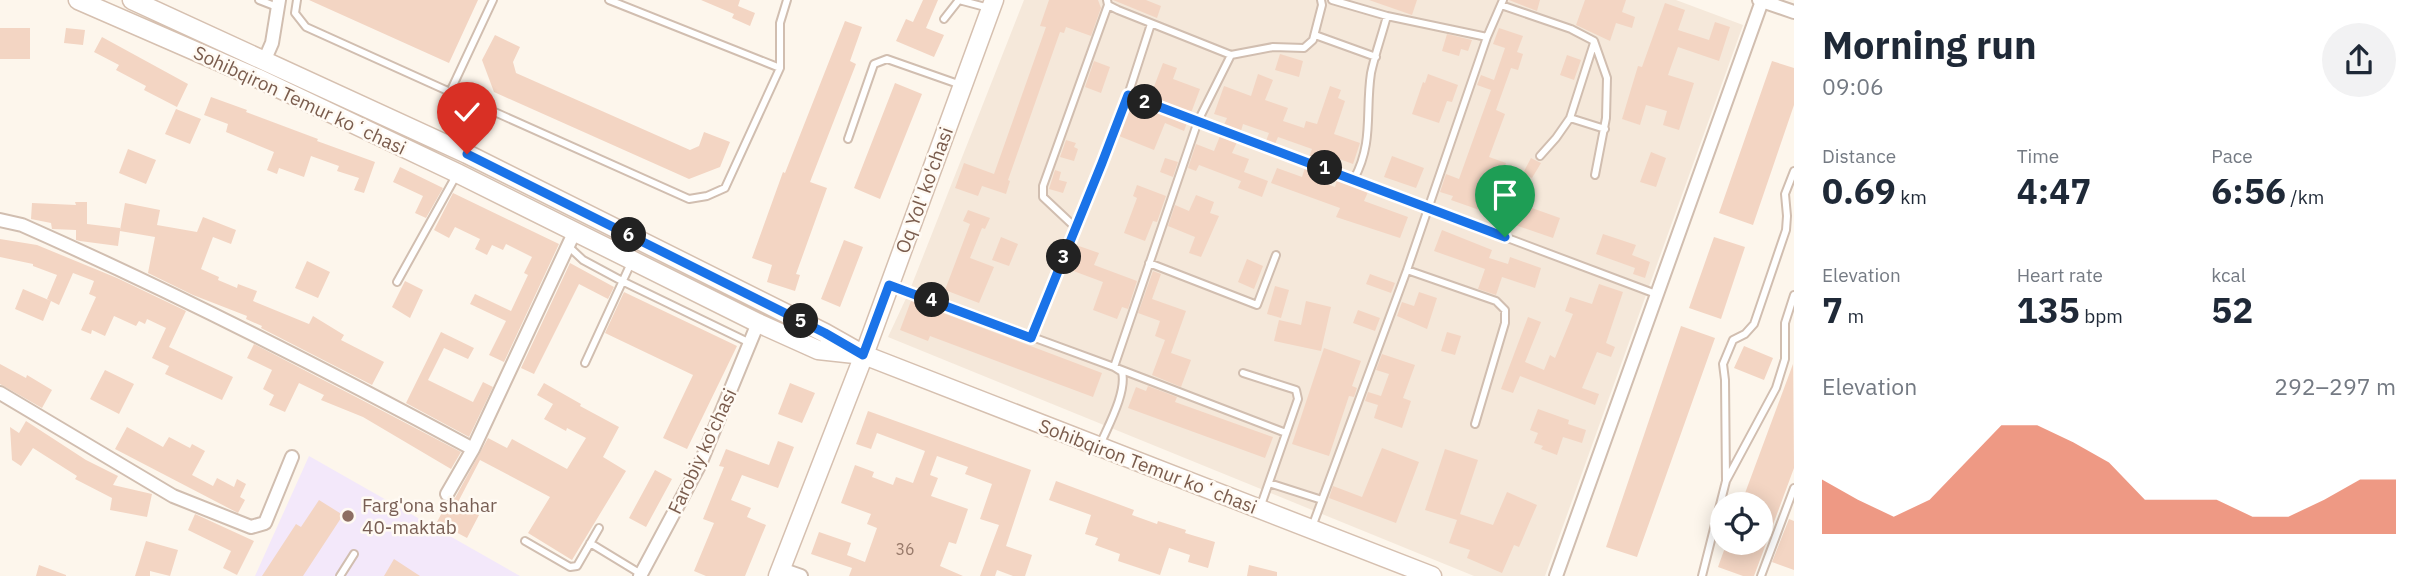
<!DOCTYPE html>
<meta charset="utf-8">
<style>
:root{--surface:#fff;--page:#f2f2f3;--text:#1f2937;--muted:#747a83;--accent:#e76f51}
body{margin:0;font-family:"IBM Plex Sans",sans-serif;background:var(--page);color:var(--text);height:100vh;display:flex;flex-direction:column;font-size:26px;white-space:nowrap}
*{box-sizing:border-box;margin:0}
p{font-size:23px;color:var(--muted)}
.icon{flex:none;width:38px;height:38px;fill:none;stroke:currentColor;stroke-width:2;stroke-linecap:round;stroke-linejoin:round}
.map{position:relative;flex:1;overflow:hidden}
.sheet{display:flex;flex-direction:column;background:var(--surface);width:630px}
.sheet>*{flex:none}
.tools{position:absolute;left:1710px;top:492px;display:grid;gap:14px}
.tools a{display:grid;place-items:center;width:63px;height:63px;border-radius:50%;background:var(--surface);box-shadow:0 4px 18px #0003;font-size:35px}
.pin{position:absolute;display:grid;place-items:center;width:60px;height:60px;color:#fff;margin:-72px -30px;border-radius:50% 50% 50% 0;rotate:-45deg;box-shadow:0 0 7px #0007}
.pin .icon{rotate:45deg}
.km{position:absolute;width:35px;height:35px;margin:-18px;border-radius:50%;background:#222;color:#fff;font-size:19px;line-height:35px;text-align:center}
.round{display:grid;place-items:center;flex:none;width:74px;height:74px;border-radius:37px;background:var(--page)}
.headline{display:flex;align-items:center;justify-content:space-between;height:119px;padding:0 28px}
h1{font-size:38px;font-weight:700;line-height:52px}
.figures{display:grid;grid-template-columns:repeat(3,1fr);gap:10px;height:119px;padding:7px 28px}
.figures div{display:grid;align-content:center}
.figures b{font-size:35px;font-weight:700}
.figures small{font-size:19px;font-weight:400}
.figures p{font-size:19px}
.chart{height:196px;padding:14px 28px}
.chart p{display:flex;justify-content:space-between}
.chart svg{width:100%;height:126px;margin-top:7px;fill:var(--accent);opacity:.7}
main{display:flex;flex:1;min-height:0}
.map>svg:first-child{display:block}
.residential{fill:#f5e8da}
.education{fill:#f3e8fa}
.building{fill:#f3d5c3}
.lines{fill:none;stroke-linecap:round;stroke-linejoin:round}
.lane-casing{stroke:#d1beb0;stroke-width:10}
.street-casing{stroke:#d1beb0;stroke-width:16}
.secondary-casing{stroke:#d6c0b0;stroke-width:21}
.lane{stroke:#fff;stroke-width:6}
.street{stroke:#fff;stroke-width:12}
.secondary{stroke:#fff;stroke-width:18}
.route-casing{stroke:#fff;stroke-width:14}
.route{stroke:#1a73e8;stroke-width:9}
.education-dot{fill:#8d6e63;stroke:#fffaf3;stroke-width:2.5}
.labels{text-anchor:middle;stroke-width:5;stroke-linejoin:round;paint-order:stroke}
.number-label{font-size:16px;fill:#987a6a}
.street-label{font-size:19px;fill:#7a5c4d;stroke:#fffaf3}
.education-label{font-size:19px;fill:#785e54;stroke:#fffaf3;text-anchor:start}
</style>
<main>
<div class="map">
<svg width="1794" height="576" viewBox="0 0 1794 576">
<rect width="100%" height="100%" fill="#fdf6ec"/>
<path class="residential" d="M 1024,0 L 1676,0 L 1743,25 L 1545,576 L 1474,576 L 888,337 L 909,292 Z"/>
<path class="education" d="M 309,456 L 520,576 L 255,576 Z"/>
<path class="building" d="M 309,0 L 478,0 L 449,63 Z
M 701,0 L 740,0 L 738,6 L 755,13 L 750,26 L 732,18 L 734,14 Z
M 923,0 L 938,0 L 926,28 L 944,35 L 934,57 L 896,41 L 906,19 L 913,22 Z
M 1049,0 L 1098,0 L 1101,8 L 1091,36 L 1066,27 L 1064,33 L 1060,32 L 1008,180 L 1010,181 L 1006,194 L 982,186 L 978,196 L 955,188 L 964,163 L 994,174 L 1046,27 L 1040,26 Z
M 1113,0 L 1146,0 L 1161,6 L 1157,18 Z
M 1369,0 L 1417,0 L 1412,15 Z
M 1509,0 L 1540,0 L 1537,11 Z
M 1585,0 L 1626,0 L 1622,12 L 1635,17 L 1632,28 L 1616,23 L 1610,41 L 1576,25 Z
M 1665,3 L 1685,10 L 1678,30 L 1709,40 L 1715,22 L 1730,27 L 1719,61 L 1678,47 L 1668,75 L 1694,83 L 1679,130 L 1663,125 L 1667,111 L 1646,105 L 1640,125 L 1622,119 L 1638,66 L 1642,67 Z
M 845,21 L 862,27 L 850,61 L 856,64 L 810,182 L 827,188 L 796,274 L 800,275 L 795,291 L 767,282 L 772,265 L 752,258 L 783,172 L 785,173 Z
M 0,28 L 30,28 L 30,59 L 0,59 Z
M 66,28 L 85,30 L 83,45 L 64,43 Z
M 1499,28 L 1523,36 L 1517,52 L 1523,54 L 1518,70 L 1511,68 L 1496,110 L 1505,114 L 1489,157 L 1506,163 L 1488,213 L 1451,200 L 1453,196 L 1440,192 L 1446,174 L 1459,179 L 1473,140 L 1491,90 L 1477,85 L 1481,75 L 1494,80 L 1505,48 L 1493,44 Z
M 1447,34 L 1472,40 L 1468,51 L 1461,49 L 1459,56 L 1442,51 Z
M 495,35 L 520,47 L 513,62 L 516,73 L 690,150 L 699,146 L 704,132 L 730,142 L 720,167 L 689,179 L 494,92 L 482,60 Z
M 102,37 L 188,84 L 177,107 L 144,90 L 146,86 L 116,70 L 119,65 L 94,52 Z
M 1280,54 L 1303,61 L 1299,77 L 1275,70 Z
M 1567,55 L 1581,60 L 1574,80 L 1560,75 Z
M 1094,61 L 1110,67 L 1101,93 L 1085,87 Z
M 1772,61 L 1794,68 L 1794,105 L 1753,225 L 1719,213 Z
M 1163,63 L 1177,68 L 1173,79 L 1200,89 L 1191,113 L 1150,97 Z
M 1258,74 L 1273,80 L 1265,100 L 1288,108 L 1283,121 L 1304,128 L 1306,121 L 1317,124 L 1330,86 L 1341,90 L 1338,98 L 1345,101 L 1334,134 L 1360,143 L 1353,164 L 1323,153 L 1320,161 L 1309,157 L 1312,149 L 1278,137 L 1275,144 L 1266,141 L 1269,133 L 1243,124 L 1241,131 L 1224,125 L 1227,118 L 1214,114 L 1224,86 L 1251,96 Z
M 1428,74 L 1458,85 L 1452,102 L 1447,101 L 1439,123 L 1412,114 L 1423,82 L 1425,83 Z
M 895,83 L 922,94 L 880,199 L 854,188 Z
M 211,97 L 247,110 L 246,112 L 318,139 L 317,141 L 375,162 L 364,193 L 354,190 L 359,178 L 337,171 L 339,166 L 311,156 L 304,177 L 279,168 L 277,174 L 267,170 L 274,152 L 226,132 L 228,124 L 204,115 Z
M 1132,103 L 1187,123 L 1184,131 L 1165,123 L 1154,150 L 1119,136 Z
M 176,109 L 201,119 L 190,144 L 165,134 Z
M 1220,136 L 1237,142 L 1232,153 L 1249,159 L 1244,172 L 1268,181 L 1262,197 L 1238,188 L 1241,181 L 1199,165 L 1196,171 L 1188,168 L 1196,144 L 1214,151 Z
M 1066,140 L 1076,143 L 1074,147 L 1078,149 L 1074,161 L 1060,157 Z
M 128,149 L 156,160 L 146,184 L 119,173 Z
M 1651,152 L 1666,158 L 1656,187 L 1640,182 Z
M 1392,156 L 1424,168 L 1416,188 L 1384,177 Z
M 1165,158 L 1178,162 L 1173,177 L 1160,172 Z
M 1531,158 L 1541,163 L 1532,178 L 1523,173 Z
M 400,167 L 443,188 L 426,218 L 415,213 L 423,196 L 393,182 Z
M 1277,168 L 1302,177 L 1305,168 L 1316,172 L 1313,179 L 1335,187 L 1337,180 L 1368,192 L 1364,201 L 1408,217 L 1400,238 L 1336,217 L 1340,208 L 1271,183 Z
M 1055,170 L 1061,172 L 1059,180 L 1067,182 L 1063,193 L 1049,189 Z
M 1137,185 L 1166,196 L 1157,222 L 1153,221 L 1145,241 L 1124,233 L 1137,198 L 1133,196 Z
M 453,193 L 559,244 L 504,362 L 489,355 L 506,321 L 470,304 L 475,294 L 511,311 L 528,275 L 524,273 L 532,257 L 506,244 L 503,250 L 492,245 L 487,255 L 475,249 L 480,239 L 455,227 L 449,238 L 434,230 Z
M 1196,195 L 1214,202 L 1210,213 L 1219,216 L 1201,257 L 1189,253 L 1195,237 L 1168,226 L 1175,205 L 1189,211 Z
M 75,202 L 87,202 L 87,224 L 120,228 L 120,230 L 125,203 L 160,210 L 157,225 L 197,232 L 203,217 L 236,230 L 231,244 L 213,237 L 201,269 L 219,277 L 218,280 L 237,288 L 238,284 L 257,291 L 253,301 L 309,324 L 313,316 L 344,335 L 341,340 L 384,362 L 372,385 L 261,328 L 262,326 L 246,319 L 247,316 L 193,295 L 148,273 L 155,237 L 120,231 L 118,246 L 80,241 L 76,240 L 76,230 L 52,229 L 51,223 L 31,219 L 32,203 L 76,205 Z
M 1503,207 L 1526,215 L 1529,207 L 1560,218 L 1553,238 L 1509,223 L 1506,232 L 1494,227 Z
M 968,210 L 990,218 L 985,229 L 982,228 L 970,258 L 994,267 L 979,303 L 945,290 L 970,224 L 963,221 Z
M 1442,230 L 1492,250 L 1489,258 L 1508,264 L 1510,257 L 1541,268 L 1535,288 L 1502,277 L 1496,295 L 1478,289 L 1485,269 L 1434,251 Z
M 1603,234 L 1636,245 L 1632,255 L 1650,262 L 1645,278 L 1633,274 L 1635,268 L 1596,254 Z
M 1001,237 L 1018,244 L 1009,266 L 992,260 Z
M 1714,237 L 1745,247 L 1721,319 L 1689,308 Z
M 0,239 L 37,245 L 117,278 L 186,311 L 169,347 L 233,377 L 222,400 L 165,374 L 169,366 L 152,358 L 166,328 L 147,319 L 145,324 L 139,321 L 136,326 L 114,316 L 105,336 L 92,330 L 91,334 L 81,330 L 96,297 L 89,294 L 94,281 L 73,273 L 59,305 L 51,301 L 43,321 L 15,309 L 23,289 L 51,301 L 47,299 L 57,275 L 33,266 L 33,264 L 0,257 Z
M 844,240 L 863,247 L 840,307 L 821,299 Z
M 1076,245 L 1099,253 L 1094,265 L 1137,281 L 1128,309 L 1122,307 L 1117,319 L 1093,310 L 1103,282 L 1068,269 Z
M 1247,259 L 1263,266 L 1254,289 L 1238,282 Z
M 307,261 L 330,272 L 318,298 L 295,288 Z
M 570,263 L 614,287 L 608,299 L 579,284 L 534,374 L 521,368 Z
M 1153,271 L 1161,274 L 1152,299 L 1186,311 L 1171,353 L 1191,360 L 1181,387 L 1152,375 L 1165,340 L 1155,336 L 1160,321 L 1138,313 Z
M 1370,274 L 1395,283 L 1391,293 L 1366,284 Z
M 405,281 L 423,290 L 410,318 L 392,307 Z
M 1599,284 L 1623,292 L 1606,343 L 1615,347 L 1611,357 L 1597,352 L 1582,388 L 1599,394 L 1595,405 L 1520,376 L 1513,393 L 1501,389 L 1528,317 L 1541,322 L 1525,362 L 1544,370 L 1550,355 L 1555,358 L 1573,314 L 1565,311 L 1570,297 L 1592,304 Z
M 1275,286 L 1289,290 L 1281,318 L 1267,314 Z
M 624,292 L 737,346 L 687,449 L 663,438 L 693,375 L 605,333 Z
M 1419,292 L 1437,298 L 1427,329 L 1397,316 L 1402,302 L 1414,306 Z
M 911,301 L 1102,373 L 1093,397 L 930,336 L 928,341 L 900,330 Z
M 1306,301 L 1331,307 L 1321,351 L 1274,341 L 1279,320 L 1301,325 Z
M 1358,310 L 1380,318 L 1375,331 L 1353,323 Z
M 1681,326 L 1715,338 L 1637,557 L 1606,547 Z
M 441,332 L 474,348 L 468,359 L 444,348 L 428,380 L 473,402 L 483,382 L 493,387 L 469,437 L 406,403 Z
M 1447,332 L 1461,336 L 1455,355 L 1441,351 Z
M 254,344 L 358,398 L 461,452 L 451,469 L 363,417 L 321,400 L 324,395 L 299,383 L 285,412 L 269,405 L 274,395 L 263,389 L 272,370 L 247,358 Z
M 1744,346 L 1773,358 L 1764,380 L 1734,368 Z
M 1324,348 L 1361,361 L 1352,386 L 1357,388 L 1354,397 L 1349,396 L 1329,456 L 1292,444 Z
M 1382,354 L 1415,365 L 1403,398 L 1411,401 L 1402,428 L 1374,418 L 1378,405 L 1365,401 L 1368,392 L 1381,396 L 1389,374 L 1376,370 Z
M 0,364 L 26,378 L 27,375 L 52,390 L 42,408 L 0,384 Z
M 1793,364 L 1794,468 L 1754,576 L 1743,576 L 1718,567 L 1727,542 L 1760,542 L 1760,504 L 1741,504 Z
M 105,370 L 134,384 L 119,414 L 90,399 Z
M 544,383 L 581,404 L 580,406 L 619,427 L 603,457 L 626,471 L 572,560 L 528,533 L 550,497 L 480,460 L 457,504 L 479,515 L 467,538 L 437,522 L 447,503 L 455,498 L 488,438 L 507,448 L 512,439 L 567,469 L 586,438 L 567,428 L 566,431 L 544,419 L 553,404 L 537,395 Z
M 790,383 L 815,393 L 802,423 L 778,414 Z
M 1148,386 L 1177,397 L 1175,402 L 1273,437 L 1265,458 L 1128,408 L 1136,387 L 1146,391 Z
M 1538,409 L 1569,420 L 1568,424 L 1586,430 L 1582,443 L 1563,437 L 1557,455 L 1541,449 L 1543,446 L 1534,443 L 1538,433 L 1530,430 Z
M 868,411 L 1031,470 L 1006,546 L 1032,555 L 1025,576 L 1013,576 L 997,570 L 995,576 L 980,576 L 999,525 L 980,519 L 992,484 L 965,474 L 968,467 L 937,456 L 930,475 L 938,478 L 931,496 L 968,509 L 956,544 L 949,542 L 940,566 L 963,576 L 849,576 L 852,568 L 811,554 L 819,532 L 851,543 L 847,555 L 865,562 L 877,528 L 867,524 L 871,514 L 841,503 L 855,465 L 874,472 L 872,477 L 893,485 L 896,477 L 913,483 L 925,451 L 877,433 L 871,449 L 856,444 Z
M 26,421 L 86,460 L 118,476 L 113,485 L 152,494 L 147,517 L 110,510 L 112,498 L 75,479 L 77,476 L 33,448 L 21,466 L 12,460 L 10,427 L 19,433 Z
M 127,427 L 163,447 L 169,437 L 190,448 L 192,444 L 205,451 L 192,475 L 213,486 L 217,478 L 234,487 L 237,479 L 246,484 L 240,497 L 245,500 L 238,513 L 115,449 Z
M 778,441 L 794,447 L 778,488 L 742,475 L 731,500 L 751,508 L 747,517 L 766,525 L 745,576 L 706,576 L 694,571 L 714,523 L 703,519 L 724,467 L 719,466 L 726,449 L 769,465 Z
M 1382,448 L 1419,462 L 1396,523 L 1329,498 L 1333,486 L 1362,497 Z
M 1445,449 L 1478,460 L 1460,514 L 1493,525 L 1507,492 L 1537,505 L 1519,547 L 1514,545 L 1502,573 L 1467,558 L 1470,550 L 1449,543 L 1457,520 L 1425,510 Z
M 655,470 L 672,479 L 646,527 L 629,518 Z
M 1056,481 L 1134,510 L 1132,515 L 1157,524 L 1158,521 L 1186,530 L 1185,533 L 1215,542 L 1208,568 L 1188,562 L 1190,555 L 1169,548 L 1160,575 L 1118,561 L 1120,554 L 1095,545 L 1098,538 L 1085,534 L 1091,515 L 1049,500 Z
M 319,500 L 343,515 L 303,576 L 262,576 L 296,524 L 301,527 Z
M 195,514 L 254,541 L 237,575 L 223,568 L 231,551 L 188,530 Z
M 1789,519 L 1794,521 L 1794,570 L 1772,562 Z
M 146,541 L 178,550 L 170,576 L 150,571 L 150,576 L 135,576 Z
M 394,559 L 420,576 L 384,576 Z
M 39,565 L 66,575 L 66,576 L 36,576 Z
M 1249,565 L 1277,572 L 1277,576 L 1247,576 Z"/>
<g class="lines">
<defs>
<path id="lane" d="M 259,0 L 277,7
M 297,0 L 295,13 L 306,27 L 450,92
M 493,0 L 450,92 L 689,199 L 707,196 L 725,188 L 780,68 L 780,23 L 787,0
M 609,0 L 780,68
M 959,0 L 989,8
M 1107,0 L 1108,5 L 1118,10 L 1231,55
M 1332,0 L 1387,16 L 1487,37
M 1501,5 L 1571,29 L 1594,41 L 1607,78 L 1606,118 L 1595,175
M 944,19 L 959,0
M 1315,35 L 1376,57
M 1128,95 L 1151,24
M 1570,118 L 1605,129
M 848,139 L 874,64 L 887,59 L 961,85
M 1540,156 L 1556,138 L 1570,118 L 1594,43
M 1354,179 C 1374,142 1365,112 1371,73 C 1375,54 1382,35 1387,16
M 1076,228 L 1043,197 L 1043,186 L 1108,5
M 568,246 L 583,260 L 622,281 L 750,343
M 1149,263 L 1257,305 L 1276,255
M 1407,270 L 1496,301 L 1505,310 L 1505,323 L 1475,424
M 397,282 L 457,174
M 891,285 L 1114,367 L 1286,433
M 1031,338 L 1103,163 L 1128,95 L 1656,294
M 585,363 L 631,263
M 1243,373 L 1296,390 L 1298,399 L 1260,508
M 1100,445 C 1108,426 1127,392 1122,372 L 1114,367 L 1198,121 L 1231,55 L 1273,47 L 1304,48 L 1313,40 L 1322,5 L 1321,0
M 1726,481 L 1776,388 L 1785,359 L 1785,323 L 1794,295
M 1269,483 L 1322,500
M 1312,527 L 1407,270 L 1487,37 L 1503,0
M 525,541 L 570,567 L 577,566 L 599,528
M 590,543 L 641,574
M 340,576 L 354,554
M 1702,576 L 1726,481 L 1725,380 L 1723,364 L 1733,340 L 1745,334 L 1754,324 L 1786,230 L 1787,216 L 1785,194 L 1794,171
M 1761,576 L 1794,488"/>
<path id="street" d="M 1759,0 L 1794,12
M 265,59 L 272,43 L 279,0
M 0,220 L 22,225 C 176,293 325,369 473,449
M 0,393 L 173,496 L 251,527 L 265,523 L 292,457
M 447,494 L 473,449 L 574,233
M 781,569 L 801,576
M 640,576 L 700,464 L 758,323
M 1556,576 L 1762,1"/>
<path id="secondary" d="M 78,0 L 257,78 L 457,173 L 758,323 L 818,350 L 864,355 L 825,333 L 467,154 L 132,0
M 864,355 L 1432,576
M 778,576 L 864,355 L 994,0"/>
</defs>
<use href="#lane" class="lane-casing"/>
<use href="#street" class="street-casing"/>
<use href="#secondary" class="secondary-casing"/>
<use href="#lane" class="lane"/>
<use href="#street" class="street"/>
<use href="#secondary" class="secondary"/>
</g>
<g class="lines">
<defs>
<path id="route" d="M 467,154 L 825,333 L 863,355 L 889,285 L 1031,338 L 1102,163 L 1128,95 L 1505,237"/>
</defs>
<use href="#route" class="route-casing"/>
<use href="#route" class="route"/>
</g>
<circle class="education-dot" cx="348" cy="516" r="7"/>
<g class="labels">
<g class="number-label">
<text x="905" y="555">36</text>
</g>
<g class="street-label">
<text transform="translate(300 100) rotate(25)" y="7">Sohibqiron Temur koʻchasi</text>
<text transform="translate(924 190) rotate(-70)" y="7">Oq Yol' ko'chasi</text>
<text transform="translate(702 451) rotate(-65)" y="7">Farobiy ko'chasi</text>
<text transform="translate(1148 466) rotate(21)" y="7">Sohibqiron Temur koʻchasi</text>
</g>
<g class="education-label">
<text x="362" y="512">Farg'ona shahar<tspan x="362" dy="22">40-maktab</tspan></text>
</g>
</g>
</svg>
<div class="tools">
<a><svg class="icon" aria-label="locate" viewBox="0 0 24 24"><circle cx="12" cy="12" r="6"/><path d="M12 2v4M12 18v4M2 12h4M18 12h4"/></svg></a>
</div>
<div class="pin" style="left:1505px;top:237px;background:#1e9e55"><svg class="icon" aria-label="arrive" viewBox="0 0 24 24"><path d="M6 21V4h12l-3 4 3 4H6"/></svg></div>
<div class="pin" style="left:467px;top:154px;background:#d93025"><svg class="icon" aria-label="check" viewBox="0 0 24 24"><path d="M5 12l5 5 9-10"/></svg></div>
<b class="km" style="left:1325px;top:168px">1</b>
<b class="km" style="left:1145px;top:102px">2</b>
<b class="km" style="left:1064px;top:257px">3</b>
<b class="km" style="left:932px;top:300px">4</b>
<b class="km" style="left:801px;top:321px">5</b>
<b class="km" style="left:629px;top:235px">6</b>
</div>
<section class="sheet">
<div class="headline"><div><h1>Morning run</h1><p>09:06</p></div><a class="round"><svg class="icon" aria-label="share" viewBox="0 0 24 24"><path d="M12 15V3M7 8l5-5 5 5M5 13v7h14v-7"/></svg></a></div>
<div class="figures">
<div><p>Distance</p><b>0.69<small> km</small></b></div>
<div><p>Time</p><b>4:47</b></div>
<div><p>Pace</p><b>6:56<small> /km</small></b></div>
</div>
<div class="figures">
<div><p>Elevation</p><b>7<small> m</small></b></div>
<div><p>Heart rate</p><b>135<small> bpm</small></b></div>
<div><p>kcal</p><b>52</b></div>
</div>
<div class="chart"><p><span>Elevation</span>292–297 m</p>
<svg viewBox="0 0 160 44" preserveAspectRatio="none"><path d="M0 44V25L10 32L20 38L30 32L40 19L50 6L60 6L70 12L80 19L90 32L100 32L110 32L120 38L130 38L140 32L150 25L160 25V44z"/></svg>
</div>
</section>
</main>
